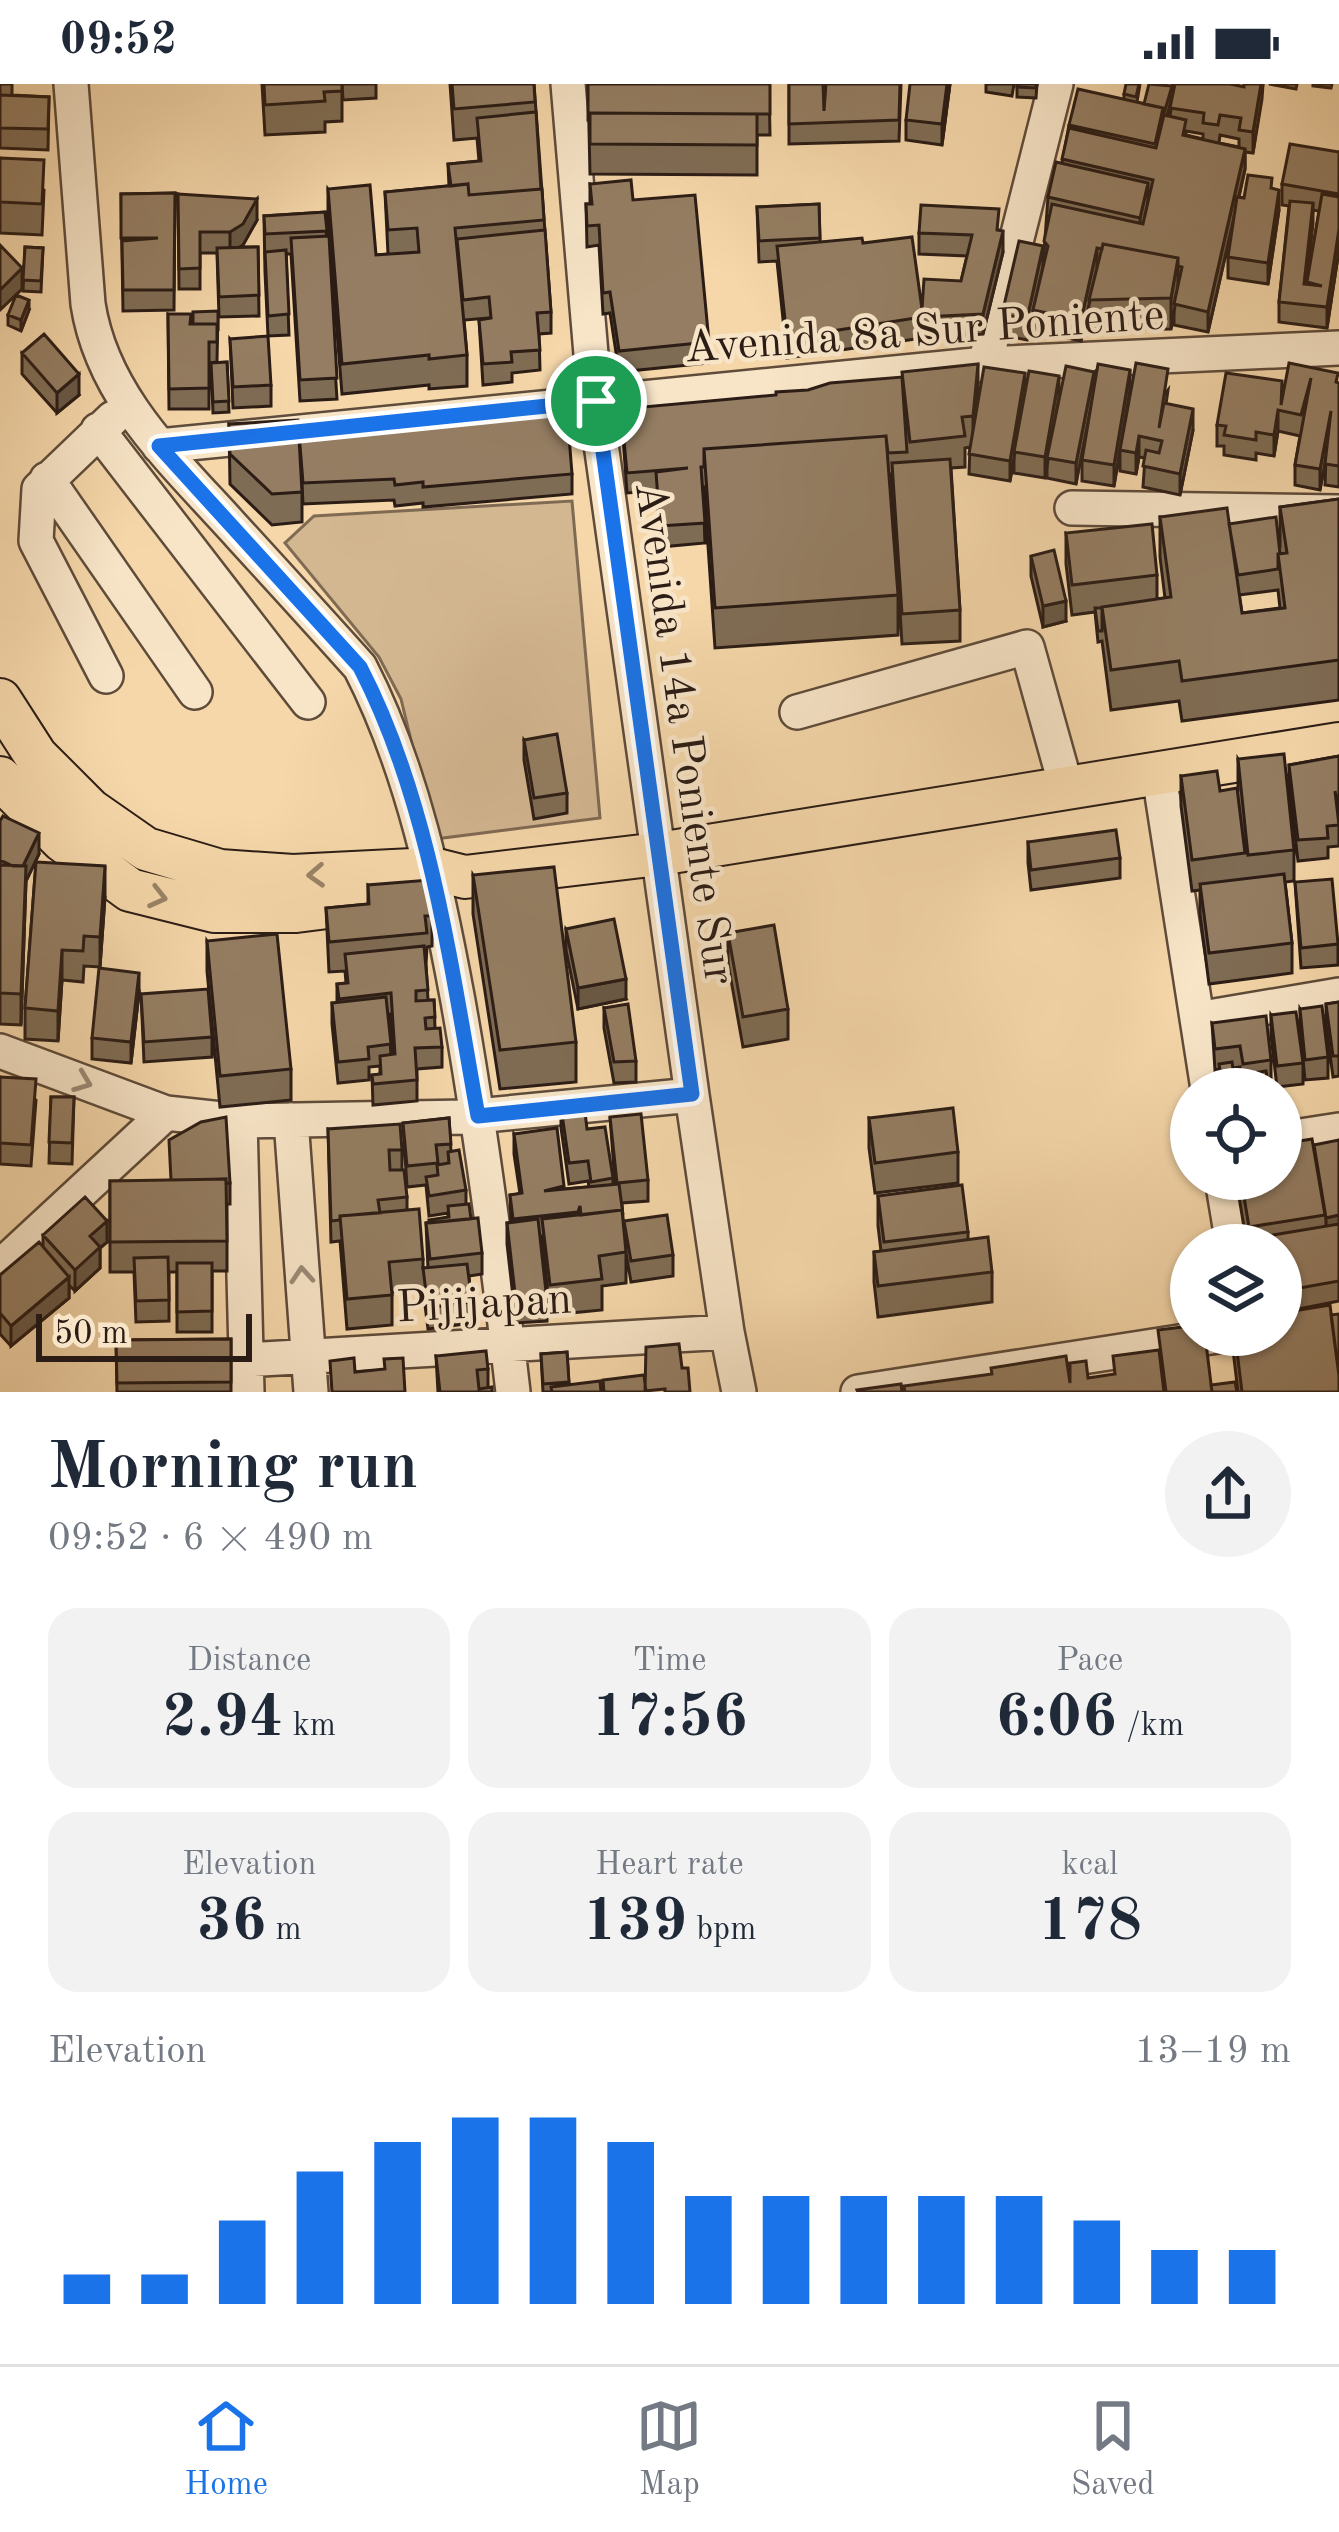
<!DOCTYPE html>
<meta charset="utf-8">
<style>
:root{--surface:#fff;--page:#f2f2f3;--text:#1f2937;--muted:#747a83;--line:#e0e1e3;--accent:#1a73e8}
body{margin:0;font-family:"Old Standard TT",serif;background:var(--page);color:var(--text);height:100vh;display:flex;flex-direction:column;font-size:45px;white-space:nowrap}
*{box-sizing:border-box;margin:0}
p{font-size:39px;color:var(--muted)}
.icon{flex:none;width:66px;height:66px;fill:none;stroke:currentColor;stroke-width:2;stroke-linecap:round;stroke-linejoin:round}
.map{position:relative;height:1308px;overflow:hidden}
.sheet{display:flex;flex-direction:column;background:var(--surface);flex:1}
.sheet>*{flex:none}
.fabs{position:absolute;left:1170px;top:984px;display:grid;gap:24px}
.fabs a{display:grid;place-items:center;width:132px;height:132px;border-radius:50%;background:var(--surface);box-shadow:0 3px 9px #0004;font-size:60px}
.scale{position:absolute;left:36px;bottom:30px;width:216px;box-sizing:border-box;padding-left:12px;border:6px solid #2b1c15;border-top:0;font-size:33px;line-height:42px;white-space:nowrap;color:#2b1c15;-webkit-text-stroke:9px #f8e5c8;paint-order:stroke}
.pin{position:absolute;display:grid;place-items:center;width:102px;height:102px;color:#fff;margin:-51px;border:6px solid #fff;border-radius:50%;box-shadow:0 3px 12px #0007}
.round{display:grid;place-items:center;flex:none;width:126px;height:126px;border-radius:63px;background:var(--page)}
.summary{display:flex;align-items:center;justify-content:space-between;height:204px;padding:0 48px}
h1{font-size:66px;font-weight:700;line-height:90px}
.stats{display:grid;grid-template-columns:repeat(3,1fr);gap:18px;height:204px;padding:12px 48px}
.stats div{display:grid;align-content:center;border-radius:30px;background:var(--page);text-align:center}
.stats b{font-size:60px;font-weight:700}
.stats small{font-size:33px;font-weight:400}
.stats p{font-size:33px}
.chart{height:336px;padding:24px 48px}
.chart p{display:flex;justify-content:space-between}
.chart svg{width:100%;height:216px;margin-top:12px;stroke:var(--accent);stroke-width:6}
.status{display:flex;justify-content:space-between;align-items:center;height:84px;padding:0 60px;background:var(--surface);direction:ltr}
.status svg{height:33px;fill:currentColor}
.tab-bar{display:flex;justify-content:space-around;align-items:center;height:168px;border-top:3px solid var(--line);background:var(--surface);font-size:33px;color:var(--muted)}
.tab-bar a{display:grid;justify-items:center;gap:6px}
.tab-bar .on{color:var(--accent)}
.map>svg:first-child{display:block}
.grass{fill:#d3b791;stroke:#7f6a53;stroke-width:3}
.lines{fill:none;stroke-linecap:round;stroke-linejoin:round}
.minor-casing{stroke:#5e4b3a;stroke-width:38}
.major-casing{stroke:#2b1c15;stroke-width:46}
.minor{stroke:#f8e5c8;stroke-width:33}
.major{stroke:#f5d7aa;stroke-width:42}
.wall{fill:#7f6c54;stroke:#2b1c15;stroke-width:3;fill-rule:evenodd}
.shaded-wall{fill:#685845;stroke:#2b1c15;stroke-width:3}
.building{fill:#947d62;stroke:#2b1c15;stroke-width:3}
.oneway{stroke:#9a8367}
.oneway2{stroke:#9c8b77}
.route-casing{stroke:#fff;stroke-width:24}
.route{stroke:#1a73e8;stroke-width:15}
.labels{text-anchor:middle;stroke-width:9;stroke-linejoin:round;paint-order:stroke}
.street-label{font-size:45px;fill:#2b1c15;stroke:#f8e5c8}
</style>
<div class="status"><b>09:52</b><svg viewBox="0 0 49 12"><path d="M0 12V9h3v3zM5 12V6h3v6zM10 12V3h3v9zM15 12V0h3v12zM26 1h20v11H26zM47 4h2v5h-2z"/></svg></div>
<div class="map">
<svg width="1339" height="1308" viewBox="0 0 1339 1308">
<rect width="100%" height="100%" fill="#f5d7aa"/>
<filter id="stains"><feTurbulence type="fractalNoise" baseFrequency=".00167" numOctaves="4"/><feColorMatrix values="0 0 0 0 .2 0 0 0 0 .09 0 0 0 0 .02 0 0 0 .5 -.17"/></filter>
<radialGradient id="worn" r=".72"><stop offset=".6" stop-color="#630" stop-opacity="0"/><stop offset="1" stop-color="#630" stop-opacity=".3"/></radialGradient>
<path class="grass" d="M 572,417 L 600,734 L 435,755 L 401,615 L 379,573 L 285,459 L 314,432 Z"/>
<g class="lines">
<defs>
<path id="minor" d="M 71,0 L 88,220 C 102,311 170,374 230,440 C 273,487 317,535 360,583 C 413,686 437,804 458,917 C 481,1046 498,1177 513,1308
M 568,0 L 595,317 L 692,1011 L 727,1248 L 739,1308
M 985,280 L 1056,0
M 98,346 L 308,618
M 159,362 L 985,280 L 1339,264
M 47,395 L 195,608
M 1072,424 L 1339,428
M 106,592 L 36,457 L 39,405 L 113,334
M 797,628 L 1027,563 L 1067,706
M 1159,691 L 1208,1005
M 1197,935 L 1339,911
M 0,967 L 166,1029 L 240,1037 L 466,1033 L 692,1011
M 291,1036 L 311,1308
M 240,1037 L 247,1308
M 1281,1055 L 1339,1046
M 1222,1095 L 1233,1161
M 0,1183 L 166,1029
M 246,1276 L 727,1248
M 858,1308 L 1224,1251"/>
<path id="major" d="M 0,616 L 36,672 L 90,726 L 146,765 L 220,787 L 293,792 L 433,785 L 465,793 L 659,770 L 1339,660
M 0,694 L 62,756 L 130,806 L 214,827 L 296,827 L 421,811"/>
</defs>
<use href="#minor" class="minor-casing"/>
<use href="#major" class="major-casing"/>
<use href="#minor" class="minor"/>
<use href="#major" class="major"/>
</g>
<path class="wall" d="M 0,0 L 12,0 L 12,11 L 49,13 L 48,66 L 0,64 Z
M 262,0 L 342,0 L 342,37 L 325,38 L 325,48 L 265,51 Z
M 342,0 L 376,0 L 376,14 L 343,16 Z
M 450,0 L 534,0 L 551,228 L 551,249 L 539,250 L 540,286 L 512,289 L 512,298 L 483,301 L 479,236 L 489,234 L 464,236 L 467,271 L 467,302 L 429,305 L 429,301 L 342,310 L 328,135 L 328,105 L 376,171 L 388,170 L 385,108 L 449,102 L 448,80 L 479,77 L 477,54 L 454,56 Z
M 588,0 L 769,0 L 770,51 L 757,51 L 757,91 L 590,90 Z
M 789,0 L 824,27 L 901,0 L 899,57 L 789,60 Z
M 950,0 L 942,61 L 906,56 L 906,36 Z
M 986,0 L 1014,0 L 1012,12 L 986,8 Z
M 1017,0 L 1037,0 L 1036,14 L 1017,13 Z
M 1140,0 L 1137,18 L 1144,20 L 1172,12 L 1167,32 L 1170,32 L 1175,1 L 1171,0 L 1232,0 L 1244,3 L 1244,0 L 1263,0 L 1253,69 L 1245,68 L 1245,85 L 1239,113 L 1244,114 L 1272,105 L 1279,126 L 1268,200 L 1228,194 L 1228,173 L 1234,134 L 1208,248 L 1174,241 L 1174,227 L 1171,245 L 1089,246 L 1089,223 L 1081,257 L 1033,247 L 1033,228 L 1027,256 L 1002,251 L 1002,230 L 1043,182 L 1048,113 L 1062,79 L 1069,41 L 1124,15 L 1124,10 ZM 1186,47 L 1203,50 L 1203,55 L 1186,51 ZM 1220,51 L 1239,55 L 1239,63 L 1219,59 Z
M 1269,0 L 1297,0 L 1296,5 Z
M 1313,0 L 1332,0 L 1331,4 L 1313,2 Z
M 1339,68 L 1339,166 L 1327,244 L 1279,238 L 1279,218 L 1289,122 L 1282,121 L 1282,100 ZM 1313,126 L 1319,127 L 1307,201 L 1306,200 Z
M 0,74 L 44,106 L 42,151 L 0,149 Z
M 590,100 L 633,116 L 709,258 L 709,279 L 619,288 L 610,229 L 603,230 L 599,161 L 587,163 L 586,120 L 590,120 Z
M 175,109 L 174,226 L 123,227 L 121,110 Z
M 178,110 L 257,136 L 243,161 L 238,163 L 258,163 L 259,232 L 219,233 L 217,169 L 200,169 L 200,205 L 179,205 Z
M 819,120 L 820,158 L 863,159 L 922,225 L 961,197 L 967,172 L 919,170 L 919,149 L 999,146 L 1003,168 L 983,250 L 922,254 L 787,274 L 777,177 L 759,178 L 757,123 Z
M 325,128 L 337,315 L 300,317 L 291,170 L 286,170 L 289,251 L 268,252 L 265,188 L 264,132 Z
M 25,163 L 43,164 L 41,208 L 23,207 Z
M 29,226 L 21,247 L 8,241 L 8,231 Z
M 218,227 L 217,278 L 209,279 L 209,325 L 169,325 L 168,230 L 190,240 Z
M 230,255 L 271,301 L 271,322 L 233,324 Z
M 22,269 L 79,311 L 57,329 L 22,290 Z
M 227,278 L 229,328 L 213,329 L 211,279 Z
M 1094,288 L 1076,400 L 1047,394 L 1047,378 L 1045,394 L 1014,389 L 1014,373 L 1010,397 L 969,390 L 970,363 L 965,364 L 965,383 L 951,384 L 960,526 L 960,557 L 902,560 L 892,390 L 889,390 L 898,511 L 898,551 L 715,564 L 704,403 L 703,403 L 705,459 L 660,463 L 656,407 L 627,409 L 621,325 L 978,311 L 977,325 L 1025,306 L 1059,313 Z
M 1339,299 L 1339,403 L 1325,401 L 1326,372 L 1320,406 L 1295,401 L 1295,381 L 1300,352 L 1278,347 L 1274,372 L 1256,369 L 1256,376 L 1224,371 L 1224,362 L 1217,362 L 1217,341 L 1282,314 Z
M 1130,306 L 1114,402 L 1082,397 L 1082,376 Z
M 1168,306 L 1166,320 L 1193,346 L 1180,411 L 1143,403 L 1145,374 L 1139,373 L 1136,390 L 1120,387 L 1120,366 Z
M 229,340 L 299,358 L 572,390 L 572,410 L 423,423 L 423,419 L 395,422 L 394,416 L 303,420 L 302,400 L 302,438 L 272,441 L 230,400 Z
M 1339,415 L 1339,616 L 1182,637 L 1179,617 L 1111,626 L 1102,557 L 1098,558 L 1095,528 L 1072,531 L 1066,480 L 1066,449 L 1157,491 L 1157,515 L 1165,514 L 1160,473 L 1160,433 L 1229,440 L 1280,462 L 1280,423 ZM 1278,506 L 1280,524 L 1242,529 L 1239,511 Z
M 1031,472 L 1066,537 L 1043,543 L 1031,492 Z
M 524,656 L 567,709 L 567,729 L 534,735 L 524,676 Z
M 1339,672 L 1339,762 L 1328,763 L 1328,774 L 1298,777 L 1289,701 L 1289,681 Z
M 1238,675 L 1294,766 L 1294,797 L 1285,798 L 1292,859 L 1292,889 L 1209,900 L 1200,830 L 1200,806 L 1192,807 L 1181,722 L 1181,692 L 1220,707 L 1238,706 Z
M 0,737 L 39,770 L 26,797 L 21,941 L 0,940 Z
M 1028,758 L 1120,774 L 1120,794 L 1031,806 L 1028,779 Z
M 36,778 L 105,813 L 100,883 L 84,882 L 83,898 L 62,896 L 58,957 L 25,955 L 25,924 Z
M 473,791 L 576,958 L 576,998 L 500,1005 L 473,830 Z
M 1295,798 L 1338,860 L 1338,881 L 1301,884 Z
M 368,801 L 432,832 L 432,862 L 427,863 L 426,880 L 428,916 L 434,916 L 435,944 L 442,963 L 442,983 L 417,985 L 417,1017 L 373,1021 L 372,991 L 380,990 L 380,982 L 369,983 L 369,996 L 338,999 L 332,940 L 332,919 L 337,919 L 337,900 L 346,899 L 345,887 L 329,888 L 326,824 L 368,820 ZM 388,930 L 391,930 L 394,971 L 391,971 Z
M 566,845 L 626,915 L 578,925 L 566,866 Z
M 728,849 L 788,925 L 788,955 L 743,963 L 728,879 Z
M 207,857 L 291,985 L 291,1016 L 220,1023 L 207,887 Z
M 139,909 L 131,979 L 92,975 L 92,954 Z
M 141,910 L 212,953 L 212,973 L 144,978 Z
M 1339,918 L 1339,992 L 1333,993 L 1326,940 L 1326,920 Z
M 604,924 L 636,977 L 636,998 L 614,999 L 604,944 Z
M 1300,925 L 1328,973 L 1328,994 L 1305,996 L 1300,945 Z
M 1271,931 L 1303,979 L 1303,1000 L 1277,1003 L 1271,952 Z
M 1212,939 L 1271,976 L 1271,997 L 1267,998 L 1269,1005 L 1220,1005 L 1219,985 L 1215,986 ZM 1240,983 L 1241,991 L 1234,992 L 1233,984 Z
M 0,993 L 36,1016 L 31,1082 L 0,1080 Z
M 51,1013 L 74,1013 L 72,1080 L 49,1079 Z
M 561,1023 L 587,1045 L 613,1094 L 613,1100 L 615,1100 L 610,1033 L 648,1096 L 648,1117 L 622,1119 L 624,1152 L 624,1137 L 673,1171 L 673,1192 L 631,1198 L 626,1169 L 626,1199 L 602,1202 L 602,1226 L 550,1231 L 542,1152 L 540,1153 L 547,1217 L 547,1237 L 516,1239 L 507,1160 L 507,1139 L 511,1139 L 510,1111 L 520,1110 L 514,1070 L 514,1050 L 564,1105 L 589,1103 L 588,1097 L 569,1100 L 561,1044 Z
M 449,1034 L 451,1068 L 466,1106 L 466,1120 L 482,1169 L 482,1190 L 469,1192 L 472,1239 L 428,1245 L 423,1205 L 392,1208 L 392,1241 L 347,1245 L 340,1157 L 331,1158 L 328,1045 L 402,1066 L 402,1086 L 407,1113 L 407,1126 L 423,1175 L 423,1184 L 428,1184 L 426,1139 L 448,1133 L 448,1129 L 429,1132 L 426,1101 L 407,1103 L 403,1039 Z
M 869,1034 L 958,1068 L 958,1099 L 875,1109 L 869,1064 Z
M 1339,1056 L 1339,1217 L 1283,1228 L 1281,1217 L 1281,1161 L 1247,1161 L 1236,1095 L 1281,1095 L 1314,1064 Z
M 110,1097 L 230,1099 L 230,1120 L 227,1120 L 227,1187 L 212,1187 L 212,1248 L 177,1248 L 177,1188 L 169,1188 L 169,1237 L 136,1238 L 134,1188 L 110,1188 Z
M 878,1112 L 968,1148 L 968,1156 L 992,1188 L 992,1218 L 878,1233 L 874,1198 L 874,1168 L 881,1167 L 878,1142 Z
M 43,1151 L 107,1158 L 100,1164 L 100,1184 L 75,1207 L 69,1201 L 69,1214 L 11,1262 L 0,1250 L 0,1191 L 43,1162 Z
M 1331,1231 L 1339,1308 L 1238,1308 L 1233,1266 L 1233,1251 L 1281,1251 Z
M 231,1255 L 231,1308 L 117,1308 L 116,1256 Z
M 567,1268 L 569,1301 L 601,1308 L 543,1308 L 541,1270 Z
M 436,1272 L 488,1285 L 488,1304 L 492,1308 L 438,1308 Z"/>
<path class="shaded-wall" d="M 947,0 L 950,0 L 942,61 L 942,40 Z
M 1261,0 L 1263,0 L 1262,15 L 1253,69 L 1253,48 Z
M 1245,65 L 1245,85 L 1208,248 L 1208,228 Z
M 1148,99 L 1148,120 L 1140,155 L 1140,134 Z
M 1279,106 L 1279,126 L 1268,200 L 1268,179 Z
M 257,115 L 257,136 L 243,161 L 230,169 L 230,148 Z
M 1313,119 L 1313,140 L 1304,221 L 1304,200 Z
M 1339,145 L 1339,166 L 1327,244 L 1327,223 Z
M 1003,147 L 1003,168 L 983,250 L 983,230 Z
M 1043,162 L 1043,183 L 1027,256 L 1027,235 Z
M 1097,164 L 1097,185 L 1081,257 L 1081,236 Z
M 1178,174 L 1178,205 L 1171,245 L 1171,214 Z
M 22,184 L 22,205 L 0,226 L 0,206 Z
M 29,216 L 29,226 L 21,247 L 21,236 Z
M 978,280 L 978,311 L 973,363 L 973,332 Z
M 1130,286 L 1130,306 L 1114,402 L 1114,381 Z
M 1094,288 L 1094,308 L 1076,400 L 1076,379 Z
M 1025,289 L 1025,310 L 1010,397 L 1010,377 Z
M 79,290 L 79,311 L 57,329 L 57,309 Z
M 1059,292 L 1059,313 L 1045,394 L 1045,373 Z
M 1193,325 L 1193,346 L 1180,411 L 1180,390 Z
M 1278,326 L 1278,347 L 1274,372 L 1274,351 Z
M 1331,327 L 1331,348 L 1320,406 L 1320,385 Z
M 1139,352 L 1139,373 L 1136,390 L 1136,369 Z
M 1066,517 L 1066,537 L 1043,543 L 1043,522 Z
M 39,749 L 39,770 L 26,797 L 21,941 L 21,786 Z
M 105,782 L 105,813 L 100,883 L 100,853 Z
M 62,866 L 62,896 L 58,957 L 58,927 Z
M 139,889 L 139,909 L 131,979 L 131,958 Z
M 626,895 L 626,915 L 578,925 L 578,904 Z
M 1339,1131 L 1339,1152 L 1326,1155 L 1326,1134 Z
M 107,1137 L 107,1158 L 100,1164 L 100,1184 L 75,1207 L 75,1186 L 90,1152 Z
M 69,1193 L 69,1214 L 11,1262 L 11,1242 Z"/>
<path class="building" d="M 264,0 L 342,0 L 342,7 L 324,8 L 325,17 L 265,21 Z
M 452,0 L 534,0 L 535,18 L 454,25 Z
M 588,0 L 770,0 L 770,30 L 590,29 L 590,36 L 588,36 Z
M 789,0 L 823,0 L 824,27 L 826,0 L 900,0 L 899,36 L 789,40 Z
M 910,0 L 947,0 L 942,40 L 906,36 Z
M 1017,0 L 1036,0 L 1036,4 L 1017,3 Z
M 1126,0 L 1139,0 L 1136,13 L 1124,10 Z
M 1149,0 L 1172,2 L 1163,33 L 1163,24 L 1144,20 Z
M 1175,0 L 1230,0 L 1244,3 L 1244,0 L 1261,0 L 1253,48 L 1239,46 L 1241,34 L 1220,31 L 1218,41 L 1203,39 L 1204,29 L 1170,24 Z
M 1078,5 L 1163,24 L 1155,60 L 1069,41 Z
M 0,11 L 49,13 L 48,45 L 0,44 Z
M 536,28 L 541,105 L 469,111 L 468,100 L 451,102 L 448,80 L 481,77 L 477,34 Z
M 590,29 L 757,30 L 757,61 L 590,60 Z
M 1164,31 L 1186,36 L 1183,51 L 1245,65 L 1208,228 L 1174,220 L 1182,183 L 1178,182 L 1178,174 L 1103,160 L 1102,165 L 1097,164 L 1081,236 L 1033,226 L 1048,162 L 1044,157 L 1052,120 L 1143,140 L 1153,96 L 1062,75 L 1069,44 L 1156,64 Z
M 1290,60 L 1339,68 L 1339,110 L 1282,100 Z
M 0,74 L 44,76 L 42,120 L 0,118 Z
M 1056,78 L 1148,99 L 1140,134 L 1048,113 Z
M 1248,91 L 1272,94 L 1271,104 L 1279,106 L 1268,179 L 1228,173 L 1237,113 L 1244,114 Z
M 631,96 L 633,116 L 695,111 L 709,258 L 619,267 L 610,208 L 603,209 L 599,141 L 587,142 L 586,120 L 592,120 L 590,100 Z
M 468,100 L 469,111 L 542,105 L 544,136 L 455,144 L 467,271 L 429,275 L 429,271 L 342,280 L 328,105 L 370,101 L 376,171 L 419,168 L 417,144 L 388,146 L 385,108 Z
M 175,109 L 174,206 L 123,206 L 122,157 L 158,154 L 121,154 L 121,110 Z
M 178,110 L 257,115 L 243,140 L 230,148 L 200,148 L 200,184 L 179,185 Z
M 1322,110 L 1339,113 L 1339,145 L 1327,223 L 1279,218 L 1290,117 L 1313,119 L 1304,200 L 1322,202 L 1307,198 Z
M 819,120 L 820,154 L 759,157 L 757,123 Z
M 921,121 L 999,125 L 997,146 L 1003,147 L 983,230 L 922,233 L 787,254 L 777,162 L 862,154 L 863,159 L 912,153 L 922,225 L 924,195 L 961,197 L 972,151 L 919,149 Z
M 325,128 L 327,147 L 265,150 L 264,132 Z
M 545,146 L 551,228 L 537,229 L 540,266 L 511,268 L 512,278 L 483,280 L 479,236 L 491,234 L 489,213 L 463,216 L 457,155 Z
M 329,152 L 337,294 L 300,296 L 291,154 Z
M 1019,157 L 1043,162 L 1027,235 L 1002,230 Z
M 1103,160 L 1178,174 L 1171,214 L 1089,216 Z
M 0,161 L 22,184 L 0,206 Z
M 25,163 L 43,164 L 41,197 L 23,196 Z
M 258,163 L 259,211 L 219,213 L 217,164 Z
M 286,166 L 289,230 L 268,232 L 265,168 Z
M 16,211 L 29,216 L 21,236 L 8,231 Z
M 218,227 L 218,247 L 217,240 L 193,240 L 193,228 Z
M 168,230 L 191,230 L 190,240 L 217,240 L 217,258 L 209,258 L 209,304 L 169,305 Z
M 44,250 L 79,290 L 57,309 L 22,269 Z
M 268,252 L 271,301 L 233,303 L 230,255 Z
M 227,278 L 229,317 L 213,318 L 211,279 Z
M 1136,279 L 1168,285 L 1159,344 L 1164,319 L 1193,325 L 1180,390 L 1143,382 L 1146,366 L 1159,369 L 1162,357 L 1139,352 L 1136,369 L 1120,366 Z
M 1289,279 L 1338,289 L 1336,298 L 1339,299 L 1339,382 L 1325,380 L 1331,327 L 1320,385 L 1295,381 L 1311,294 L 1301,331 L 1278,326 L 1274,351 L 1256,348 L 1256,356 L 1224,351 L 1226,342 L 1217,341 L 1226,289 L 1282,297 L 1281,321 Z
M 978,280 L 973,332 L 962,333 L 965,352 L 910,358 L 902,288 Z
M 1098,280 L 1130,286 L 1114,381 L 1082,376 Z
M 1066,282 L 1094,288 L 1076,379 L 1047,374 Z
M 984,283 L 1025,289 L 1010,377 L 969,370 Z
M 1029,287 L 1059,292 L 1045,373 L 1014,368 Z
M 902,293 L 907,368 L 888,369 L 886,352 L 704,365 L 704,383 L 701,383 L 705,439 L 660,442 L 656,388 L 688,384 L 627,389 L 621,325 L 776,311 L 776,308 L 808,306 L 830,299 Z
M 567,327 L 572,390 L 423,403 L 423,398 L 395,401 L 394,395 L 303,399 L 299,349 Z
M 298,336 L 302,408 L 272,410 L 230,370 L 229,340 Z
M 886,352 L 898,511 L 715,524 L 704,365 Z
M 950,375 L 960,526 L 902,530 L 892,379 Z
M 1339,415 L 1339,576 L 1182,597 L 1179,577 L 1111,586 L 1102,523 L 1171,513 L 1160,433 L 1227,424 L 1242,529 L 1285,524 L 1278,470 L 1287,469 L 1280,423 Z
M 1276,433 L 1280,470 L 1278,470 L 1278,485 L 1238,491 L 1229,440 Z
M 1152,440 L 1157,491 L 1072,501 L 1066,449 Z
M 1054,466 L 1066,517 L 1043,522 L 1031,472 Z
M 1095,524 L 1102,524 L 1102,547 L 1098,547 Z
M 557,650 L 567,709 L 534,714 L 524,656 Z
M 1284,670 L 1294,766 L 1248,771 L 1238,675 Z
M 1339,672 L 1339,724 L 1335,707 L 1339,741 L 1327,742 L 1328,754 L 1298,756 L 1289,681 Z
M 1217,687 L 1220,707 L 1237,704 L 1245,769 L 1192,776 L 1181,692 Z
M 3,732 L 39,749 L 23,782 L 13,782 L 0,776 L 0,737 Z
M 1116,746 L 1120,774 L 1031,786 L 1028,758 Z
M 36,778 L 105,782 L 100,853 L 84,852 L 83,867 L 62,866 L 58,927 L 25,924 Z
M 0,781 L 26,782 L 21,910 L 0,909 Z
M 554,783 L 576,958 L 500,966 L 473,791 Z
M 1284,790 L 1292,859 L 1209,869 L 1200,800 Z
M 1332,795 L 1338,860 L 1301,864 L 1295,798 Z
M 429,796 L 432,832 L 425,832 L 427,849 L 329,858 L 326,824 L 369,820 L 368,801 Z
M 614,835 L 626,895 L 578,904 L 566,845 Z
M 774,841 L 788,925 L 743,933 L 728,849 Z
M 277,850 L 291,985 L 220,992 L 207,857 Z
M 424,862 L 428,906 L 416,907 L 416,917 L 434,916 L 435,933 L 425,934 L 426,945 L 440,944 L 442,963 L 415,964 L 417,996 L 373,1000 L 372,991 L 381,990 L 380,972 L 395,970 L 391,909 L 339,915 L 337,900 L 348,899 L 345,870 Z
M 99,884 L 139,889 L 131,958 L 92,954 Z
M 208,905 L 212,953 L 144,958 L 141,910 Z
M 386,913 L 391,960 L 368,963 L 369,975 L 338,978 L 332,919 Z
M 1339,918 L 1339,972 L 1333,972 L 1326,920 Z
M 628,920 L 636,977 L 614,978 L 604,924 Z
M 1322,922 L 1328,973 L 1305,976 L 1300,925 Z
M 1296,928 L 1303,979 L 1277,982 L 1271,931 Z
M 1266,932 L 1271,976 L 1243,980 L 1240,962 L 1215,965 L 1212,939 Z
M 1232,978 L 1234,992 L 1266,987 L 1269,1005 L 1223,1005 L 1219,980 Z
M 0,993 L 36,995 L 31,1061 L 0,1059 Z
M 51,1013 L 74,1013 L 72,1059 L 49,1058 Z
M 584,1020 L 587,1045 L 605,1043 L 613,1094 L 591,1098 L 588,1077 L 569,1079 L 561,1023 Z
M 953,1024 L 958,1068 L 875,1079 L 869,1034 Z
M 641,1030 L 648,1096 L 617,1099 L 610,1033 Z
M 226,1033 L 230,1099 L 226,1099 L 226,1095 L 171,1096 L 169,1056 L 201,1038 Z
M 449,1034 L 451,1060 L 436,1061 L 438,1079 L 407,1082 L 403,1039 Z
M 400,1040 L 402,1066 L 389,1066 L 390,1086 L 404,1086 L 407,1113 L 378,1116 L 380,1129 L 340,1132 L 340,1136 L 331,1137 L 328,1045 Z
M 557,1044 L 564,1102 L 544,1107 L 619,1100 L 623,1131 L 622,1126 L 581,1131 L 580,1122 L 578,1128 L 513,1135 L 510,1111 L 522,1109 L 514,1050 Z
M 1312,1055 L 1325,1131 L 1249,1143 L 1241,1095 L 1281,1095 L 1281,1060 Z
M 1339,1056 L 1339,1131 L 1326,1134 L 1314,1061 Z
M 459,1066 L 466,1106 L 429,1112 L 426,1093 L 438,1091 L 437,1081 L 449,1079 L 448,1068 Z
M 226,1095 L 227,1157 L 110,1158 L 110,1097 Z
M 962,1101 L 968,1148 L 884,1158 L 878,1112 Z
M 85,1113 L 107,1137 L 90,1152 L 100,1163 L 75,1186 L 43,1151 Z
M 469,1120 L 471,1135 L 430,1139 L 429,1136 L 449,1133 L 448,1122 Z
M 419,1125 L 423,1175 L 389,1178 L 392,1211 L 347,1215 L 340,1132 Z
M 622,1126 L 626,1168 L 599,1172 L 602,1195 L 550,1201 L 542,1135 Z
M 667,1131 L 673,1171 L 631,1177 L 624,1137 Z
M 478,1134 L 482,1169 L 430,1175 L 426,1139 Z
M 538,1135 L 547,1217 L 516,1218 L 507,1139 Z
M 1339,1140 L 1339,1197 L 1283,1207 L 1281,1161 L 1275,1161 L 1273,1151 Z
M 988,1153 L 992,1188 L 878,1202 L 874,1168 Z
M 39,1158 L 69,1193 L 11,1242 L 0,1229 L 0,1191 Z
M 168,1173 L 169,1216 L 136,1217 L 134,1174 Z
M 177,1179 L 212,1179 L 212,1227 L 177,1228 Z
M 467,1180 L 472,1218 L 428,1224 L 423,1184 Z
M 1330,1221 L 1339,1292 L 1339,1308 L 1242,1308 L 1235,1251 L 1281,1251 L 1281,1229 Z
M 1339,1230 L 1339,1292 L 1331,1231 Z
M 1191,1242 L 1191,1251 L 1205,1251 L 1212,1308 L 1166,1308 L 1158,1246 Z
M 231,1255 L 231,1298 L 117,1299 L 116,1256 Z
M 679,1260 L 682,1284 L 688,1284 L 690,1308 L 665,1308 L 665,1305 L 645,1307 L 646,1263 Z
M 1159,1266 L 1164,1308 L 905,1308 L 904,1302 L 992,1290 L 991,1284 L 1066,1272 L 1070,1299 L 1070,1279 L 1086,1277 L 1088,1294 L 1115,1290 L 1113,1272 Z
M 486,1267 L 488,1285 L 477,1286 L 479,1305 L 492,1303 L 492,1308 L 440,1308 L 436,1272 Z
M 567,1268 L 569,1298 L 543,1300 L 541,1270 Z
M 354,1274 L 355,1288 L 385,1285 L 384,1275 L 403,1274 L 405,1308 L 332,1308 L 330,1277 Z
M 644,1291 L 646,1308 L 604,1308 L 603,1296 Z
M 600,1297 L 601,1308 L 552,1308 L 551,1303 Z
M 1235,1298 L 1237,1308 L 1212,1308 L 1211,1301 Z
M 901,1300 L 902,1308 L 858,1308 L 857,1306 Z"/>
<defs><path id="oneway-chevron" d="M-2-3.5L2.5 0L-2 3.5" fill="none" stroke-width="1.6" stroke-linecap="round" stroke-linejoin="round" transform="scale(3)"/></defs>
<g class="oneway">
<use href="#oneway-chevron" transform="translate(316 791) rotate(177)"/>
<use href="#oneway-chevron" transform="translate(158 813) rotate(14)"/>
</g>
<g class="oneway2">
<use href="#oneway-chevron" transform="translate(83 998) rotate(21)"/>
<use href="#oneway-chevron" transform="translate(302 1191) rotate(-94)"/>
</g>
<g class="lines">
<defs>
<path id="route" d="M 596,317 L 692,1010 L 478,1032 C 451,883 430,718 360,583 L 159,362 Z"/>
</defs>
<use href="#route" class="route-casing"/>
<use href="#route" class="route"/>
</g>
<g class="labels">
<g class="street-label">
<text transform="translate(924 245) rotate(-4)" y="16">Avenida 8a Sur Poniente</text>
<text transform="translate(687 649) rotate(82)" y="16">Avenida 14a Poniente Sur</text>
<text transform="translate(484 1217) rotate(-3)" y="16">Pijijapan</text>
</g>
</g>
<rect width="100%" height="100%" filter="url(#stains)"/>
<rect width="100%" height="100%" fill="url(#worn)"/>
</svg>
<div class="fabs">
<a><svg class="icon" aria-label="locate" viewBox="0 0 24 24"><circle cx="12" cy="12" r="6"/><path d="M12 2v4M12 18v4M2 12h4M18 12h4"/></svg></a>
<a><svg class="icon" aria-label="layers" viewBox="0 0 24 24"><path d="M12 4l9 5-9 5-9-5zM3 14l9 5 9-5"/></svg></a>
</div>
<div class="scale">50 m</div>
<div class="pin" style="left:596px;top:317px;background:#1e9e55"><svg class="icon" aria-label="arrive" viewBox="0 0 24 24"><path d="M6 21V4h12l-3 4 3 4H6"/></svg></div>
</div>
<section class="sheet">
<div class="summary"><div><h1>Morning run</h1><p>09:52 · 6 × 490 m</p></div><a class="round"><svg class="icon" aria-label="share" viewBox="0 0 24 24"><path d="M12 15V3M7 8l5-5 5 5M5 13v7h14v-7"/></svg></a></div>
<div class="stats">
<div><p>Distance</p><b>2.94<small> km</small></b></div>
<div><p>Time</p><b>17:56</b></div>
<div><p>Pace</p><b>6:06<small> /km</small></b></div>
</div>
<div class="stats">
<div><p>Elevation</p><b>36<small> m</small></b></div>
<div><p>Heart rate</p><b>139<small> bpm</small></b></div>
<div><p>kcal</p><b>178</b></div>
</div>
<div class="chart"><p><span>Elevation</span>13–19 m</p>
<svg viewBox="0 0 160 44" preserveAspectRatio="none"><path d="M5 44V38M15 44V38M25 44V27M35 44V17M45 44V11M55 44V6M65 44V6M75 44V11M85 44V22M95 44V22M105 44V22M115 44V22M125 44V22M135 44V27M145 44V33M155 44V33"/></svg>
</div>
</section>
<nav class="tab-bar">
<a class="on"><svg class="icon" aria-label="home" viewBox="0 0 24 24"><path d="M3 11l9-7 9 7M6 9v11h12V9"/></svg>Home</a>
<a><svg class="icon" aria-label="map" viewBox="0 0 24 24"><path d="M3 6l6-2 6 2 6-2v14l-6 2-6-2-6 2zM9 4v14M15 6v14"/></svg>Map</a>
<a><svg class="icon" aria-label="saved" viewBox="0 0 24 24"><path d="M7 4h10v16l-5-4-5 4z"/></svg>Saved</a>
</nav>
